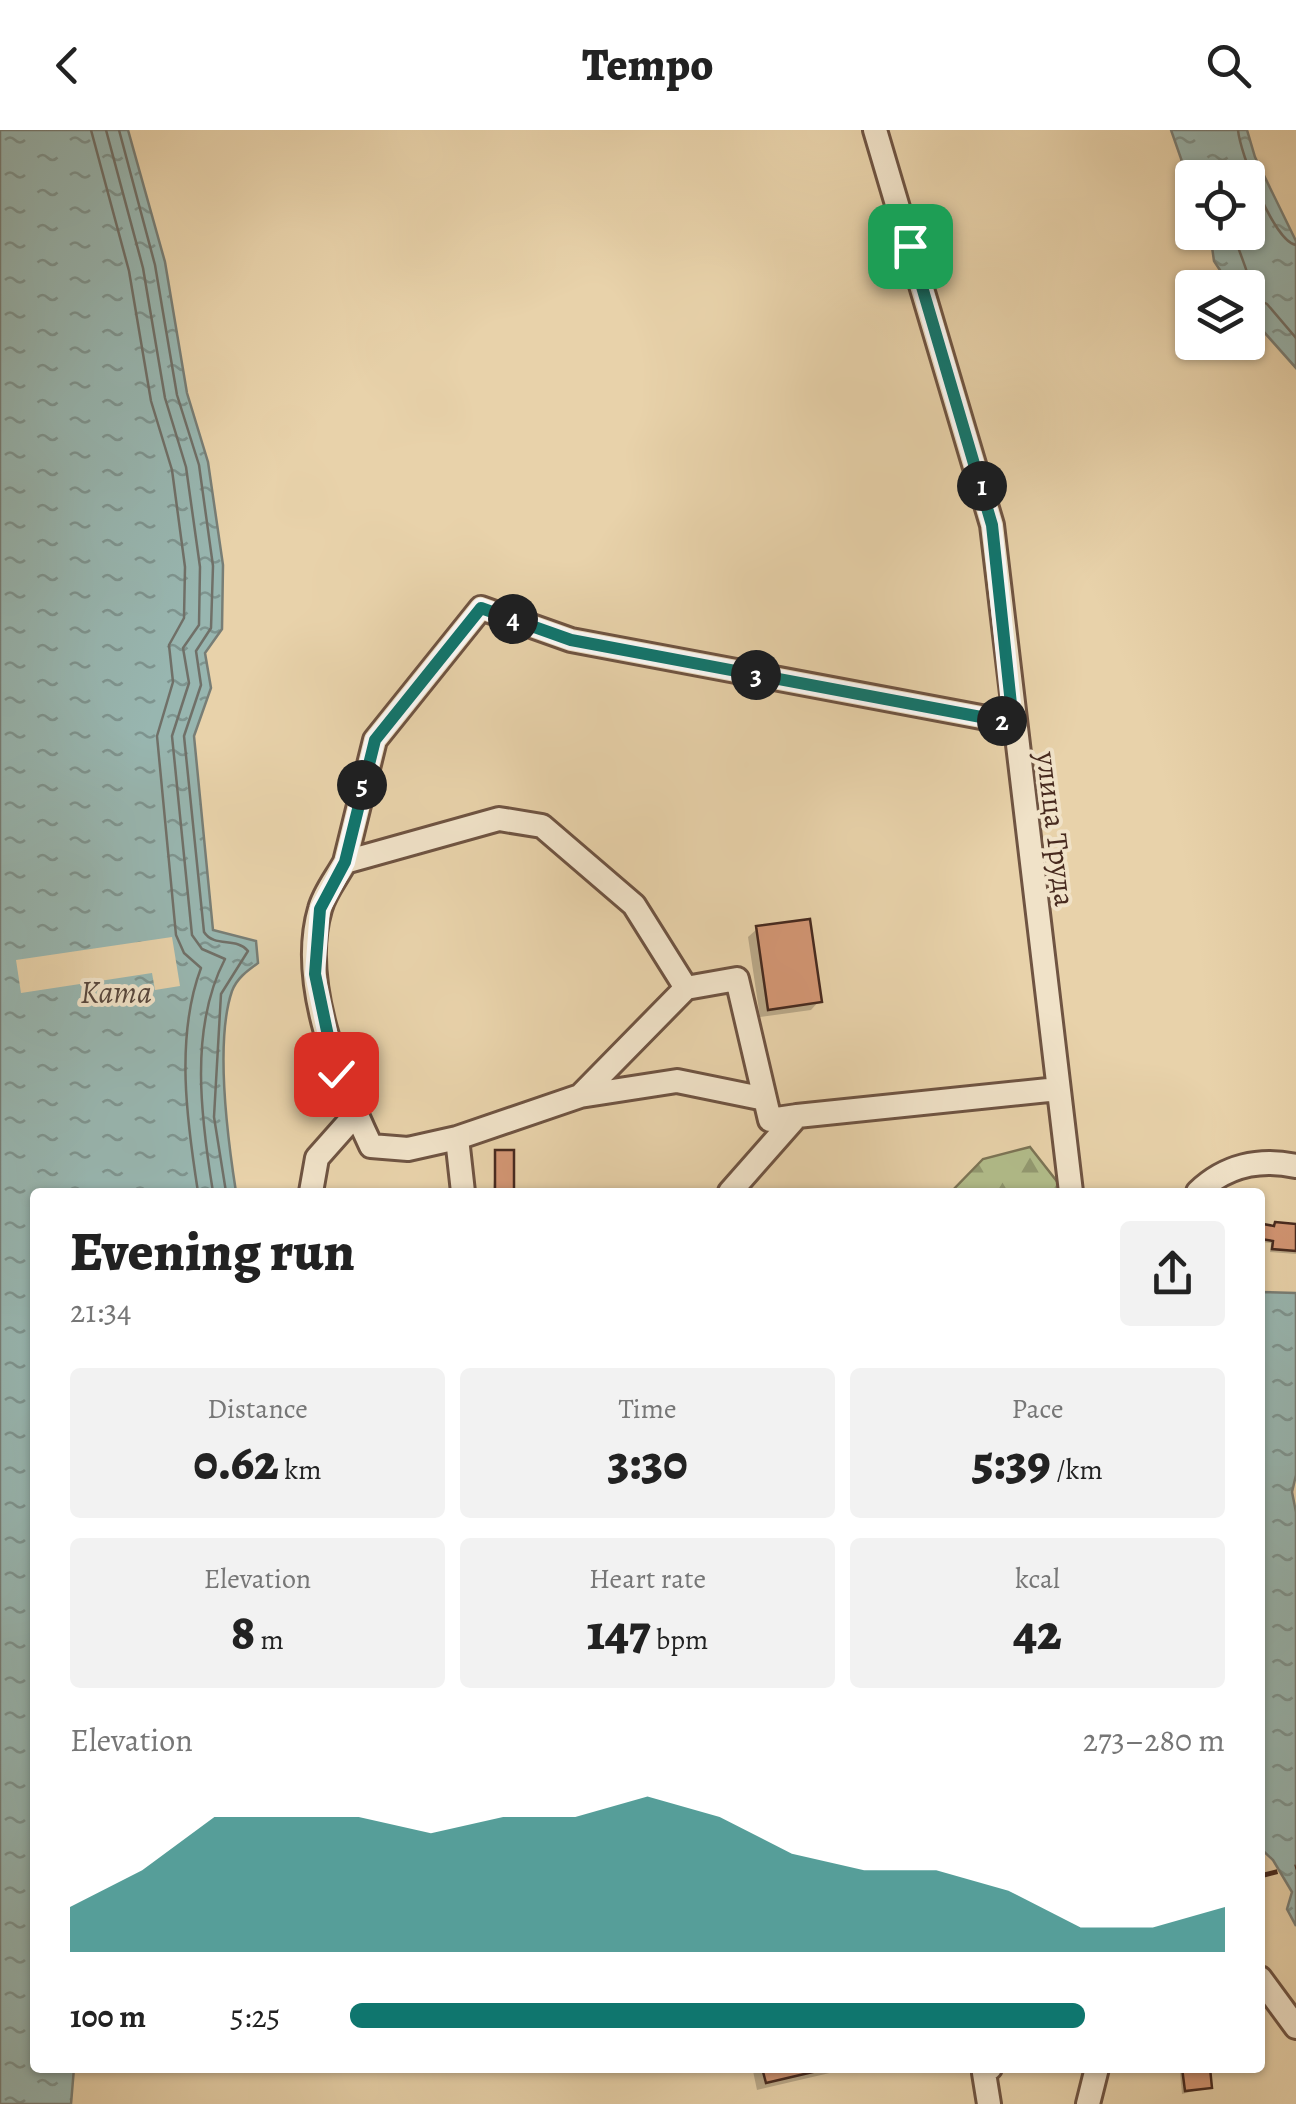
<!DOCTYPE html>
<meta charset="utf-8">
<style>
:root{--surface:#fff;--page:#f2f2f2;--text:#222;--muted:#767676;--accent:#0f766e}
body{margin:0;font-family:Alegreya,serif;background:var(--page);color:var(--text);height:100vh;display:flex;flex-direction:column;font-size:38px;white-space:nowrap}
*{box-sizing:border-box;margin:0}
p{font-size:32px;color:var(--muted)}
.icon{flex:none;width:55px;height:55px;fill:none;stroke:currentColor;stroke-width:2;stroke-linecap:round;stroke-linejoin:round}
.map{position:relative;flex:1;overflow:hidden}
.panel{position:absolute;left:30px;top:1058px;width:1235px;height:885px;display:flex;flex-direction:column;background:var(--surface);border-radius:10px;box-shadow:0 2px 8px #0004}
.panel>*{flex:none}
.fabs{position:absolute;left:1175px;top:30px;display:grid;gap:20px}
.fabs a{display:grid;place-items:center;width:90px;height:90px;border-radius:10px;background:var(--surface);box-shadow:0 2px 8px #0004;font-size:50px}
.pin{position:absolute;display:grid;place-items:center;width:85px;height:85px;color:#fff;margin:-42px;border-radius:20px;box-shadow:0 5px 15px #0006}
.km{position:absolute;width:50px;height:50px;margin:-25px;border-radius:50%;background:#222;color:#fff;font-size:28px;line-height:50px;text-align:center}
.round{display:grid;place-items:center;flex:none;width:105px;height:105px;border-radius:10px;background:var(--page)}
.summary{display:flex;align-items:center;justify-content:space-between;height:170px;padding:0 40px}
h1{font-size:55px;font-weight:800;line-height:75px}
.stats{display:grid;grid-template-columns:repeat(3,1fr);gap:15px;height:170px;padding:10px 40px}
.stats div{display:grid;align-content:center;border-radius:10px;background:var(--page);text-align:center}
.stats b{font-size:50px;font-weight:800}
.stats small{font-size:28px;font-weight:400}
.stats p{font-size:28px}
.chart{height:280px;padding:20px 40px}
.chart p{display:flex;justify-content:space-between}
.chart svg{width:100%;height:180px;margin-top:10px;fill:var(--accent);opacity:.7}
ul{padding:0 40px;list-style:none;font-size:32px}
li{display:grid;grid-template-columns:160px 120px 1fr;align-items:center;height:75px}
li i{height:25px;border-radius:12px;background:var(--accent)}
header{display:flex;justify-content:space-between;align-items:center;height:130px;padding:0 40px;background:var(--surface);font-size:45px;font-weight:800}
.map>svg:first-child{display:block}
.forest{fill:url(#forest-firs);stroke:#7c7455;stroke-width:2.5}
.water{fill:url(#water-ripples);stroke:#787e76;stroke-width:2.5}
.pier{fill:#e8d2aa}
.shadow{fill:#0003}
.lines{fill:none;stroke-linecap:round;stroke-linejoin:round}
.shore{stroke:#707068;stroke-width:2.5}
.building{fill:#d39674;stroke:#472a1f;stroke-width:2.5}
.minor-casing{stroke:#6f5442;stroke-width:28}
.minor{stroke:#f0e2c8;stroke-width:22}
.rail{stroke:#472a1f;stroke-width:5;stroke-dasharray:18 18;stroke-linecap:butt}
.route-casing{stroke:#fff;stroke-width:20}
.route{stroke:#0f766e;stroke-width:12}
.labels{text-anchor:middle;stroke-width:8;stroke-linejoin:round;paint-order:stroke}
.street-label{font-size:30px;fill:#472a1f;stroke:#f0e2c8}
.water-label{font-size:32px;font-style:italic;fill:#57463c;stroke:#f0e2c8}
</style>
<header><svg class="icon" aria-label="back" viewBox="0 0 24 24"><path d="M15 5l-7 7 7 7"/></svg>Tempo<svg class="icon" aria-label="search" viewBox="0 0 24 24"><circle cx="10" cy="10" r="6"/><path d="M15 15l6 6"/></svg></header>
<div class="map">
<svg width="1296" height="1974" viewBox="0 0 1296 1974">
<defs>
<pattern id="forest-firs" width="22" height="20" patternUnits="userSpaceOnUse" patternTransform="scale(2.5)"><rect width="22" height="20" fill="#b2bd8b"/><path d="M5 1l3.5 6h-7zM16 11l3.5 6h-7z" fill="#939a71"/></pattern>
<pattern id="water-ripples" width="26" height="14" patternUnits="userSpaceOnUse" patternTransform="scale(2.5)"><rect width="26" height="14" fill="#98b6b0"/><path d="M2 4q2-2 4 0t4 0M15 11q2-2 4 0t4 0" fill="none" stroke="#7e948f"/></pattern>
</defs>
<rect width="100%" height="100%" fill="#e8d2aa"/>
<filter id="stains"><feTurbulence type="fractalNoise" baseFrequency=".002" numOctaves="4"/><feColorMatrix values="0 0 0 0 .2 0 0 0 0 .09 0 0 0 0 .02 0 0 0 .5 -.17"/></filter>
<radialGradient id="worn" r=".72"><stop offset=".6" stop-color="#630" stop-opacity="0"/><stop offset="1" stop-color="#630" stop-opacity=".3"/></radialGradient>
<path class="forest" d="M 1030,1017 L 1059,1054 L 1059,1062 L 951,1062 L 983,1029 Z"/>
<path class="water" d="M 0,0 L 128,0 L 165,132 L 187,263 L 208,332 L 223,435 L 222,499 L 205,523 L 211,558 L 194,606 L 213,800 L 256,811 L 258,833 C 247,841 237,848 232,861 C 215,911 228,1011 236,1062 L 35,1062 L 35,1938 L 74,1938 L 71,1974 L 0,1974 Z
M 1171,0 L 1247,0 L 1255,27 L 1296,111 L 1296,238 L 1248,184 L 1248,158 L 1231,157 L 1214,131 L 1210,103 L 1248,102 L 1248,48 L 1192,48 L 1192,60 Z
M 1260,1162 L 1296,1163 L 1296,1345 L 1292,1362 L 1296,1382 L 1296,1796 L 1287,1779 L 1292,1762 L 1273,1730 L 1260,1718 Z"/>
<path class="pier" d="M 172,807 L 180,856 L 155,860 L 152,843 L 21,863 L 16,830 Z"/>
<path class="shadow" d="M 757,799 L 819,871 L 811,880 L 760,887 L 748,807 Z
M 496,1023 L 511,1023 L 511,1062 L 493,1062 Z
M 1264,1097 L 1296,1098 L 1296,1124 L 1270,1122 L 1271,1113 L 1260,1112 Z
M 756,1938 L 851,1938 L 757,1960 L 753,1941 Z
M 1208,1938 L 1210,1957 L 1182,1964 L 1180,1942 Z"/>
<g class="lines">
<path class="shore" d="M 91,0 L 129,141 L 151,271 L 172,340 L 185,437 L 184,488 L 169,515 L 173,552 L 157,606 L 176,805 L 184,823 L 201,838 C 175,907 187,992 198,1062
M 106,0 L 143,138 L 165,268 L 186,337 L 200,437 L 199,495 L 183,518 L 189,553 L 172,606 L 192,805 L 202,819 L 225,829 C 189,898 201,988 213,1062
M 119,0 L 155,135 L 177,265 L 199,335 L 213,436 L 211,498 L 196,521 L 201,555 L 184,606 L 204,802 C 214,818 237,807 248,821 L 221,864 L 214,987 L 226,1062
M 1238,0 C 1240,23 1274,112 1296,115
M 1233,102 C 1239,124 1251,144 1251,166 L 1267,174 L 1296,208"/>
</g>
<path class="building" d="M 810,789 L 822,872 L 768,880 L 756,796 Z
M 495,1020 L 514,1020 L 514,1062 L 495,1062 Z
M 1275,1092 L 1296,1094 L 1296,1121 L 1272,1119 L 1273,1111 L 1261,1109 L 1263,1094 L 1274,1096 Z
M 762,1938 L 830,1938 L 766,1953 Z
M 1182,1938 L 1210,1938 L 1212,1958 L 1185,1961 Z"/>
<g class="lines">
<defs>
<path id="minor" d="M 875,0 L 992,395 L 1071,1062
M 345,732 L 375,610 L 481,478 L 571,510 L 1013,593
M 686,858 L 737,849 L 770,990 L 797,986
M 580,966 L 677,951 L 765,969
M 457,1008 L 408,1019 L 371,1016 C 340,950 298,854 320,779 C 324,763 337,747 345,732 L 499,689 L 542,696 L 634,775 L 686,858 L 580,966 L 457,1008 L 463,1062
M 311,1062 L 317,1028 L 356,984
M 730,1062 L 797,986 L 1058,959
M 1198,1062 C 1225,1036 1259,1028 1296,1036
M 1260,1848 L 1296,1897
M 989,1974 L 984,1943 L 990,1938
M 1088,1974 L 1097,1938"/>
</defs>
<use href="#minor" class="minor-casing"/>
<use href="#minor" class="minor"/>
<path class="rail" d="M 1260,1746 L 1296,1737"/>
</g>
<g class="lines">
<defs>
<path id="route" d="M 336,944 L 315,844 L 320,779 L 345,732 L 375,610 L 481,478 L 571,510 L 1013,593 L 992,395 L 910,116"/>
</defs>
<use href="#route" class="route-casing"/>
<use href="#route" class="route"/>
</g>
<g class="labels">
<g class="street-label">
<text transform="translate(1056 699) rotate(83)" y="10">улица Труда</text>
</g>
<g class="water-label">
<text x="116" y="873">Kama</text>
</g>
</g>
<rect width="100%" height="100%" filter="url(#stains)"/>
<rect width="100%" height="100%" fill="url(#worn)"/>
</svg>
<div class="fabs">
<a><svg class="icon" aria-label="locate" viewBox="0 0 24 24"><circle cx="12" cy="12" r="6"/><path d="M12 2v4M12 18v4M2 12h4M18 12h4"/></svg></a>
<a><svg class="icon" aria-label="layers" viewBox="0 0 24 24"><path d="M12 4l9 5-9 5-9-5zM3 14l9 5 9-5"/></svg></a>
</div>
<div class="pin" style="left:910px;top:116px;background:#1e9e55"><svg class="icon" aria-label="arrive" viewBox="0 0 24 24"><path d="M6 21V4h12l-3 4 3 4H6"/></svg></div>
<div class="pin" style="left:336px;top:944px;background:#d93025"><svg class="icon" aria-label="check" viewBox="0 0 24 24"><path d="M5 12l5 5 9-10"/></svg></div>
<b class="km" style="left:982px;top:356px">1</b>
<b class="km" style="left:1002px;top:591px">2</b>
<b class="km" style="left:756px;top:545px">3</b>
<b class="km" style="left:513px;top:489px">4</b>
<b class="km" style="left:362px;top:655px">5</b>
<section class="panel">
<div class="summary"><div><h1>Evening run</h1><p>21:34</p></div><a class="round"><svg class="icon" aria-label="share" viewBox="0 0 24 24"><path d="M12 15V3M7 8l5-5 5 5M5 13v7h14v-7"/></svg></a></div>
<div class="stats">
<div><p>Distance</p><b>0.62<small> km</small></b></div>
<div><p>Time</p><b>3:30</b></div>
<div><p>Pace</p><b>5:39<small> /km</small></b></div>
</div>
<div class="stats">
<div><p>Elevation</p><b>8<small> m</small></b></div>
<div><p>Heart rate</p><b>147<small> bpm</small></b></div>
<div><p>kcal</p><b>42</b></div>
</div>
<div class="chart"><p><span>Elevation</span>273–280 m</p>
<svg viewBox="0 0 160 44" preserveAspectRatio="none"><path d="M0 44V33L10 24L20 11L30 11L40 11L50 15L60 11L70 11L80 6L90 11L100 20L110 24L120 24L130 29L140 38L150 38L160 33V44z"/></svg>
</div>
<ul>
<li><b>100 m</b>5:25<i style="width:84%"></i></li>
</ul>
</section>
</div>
